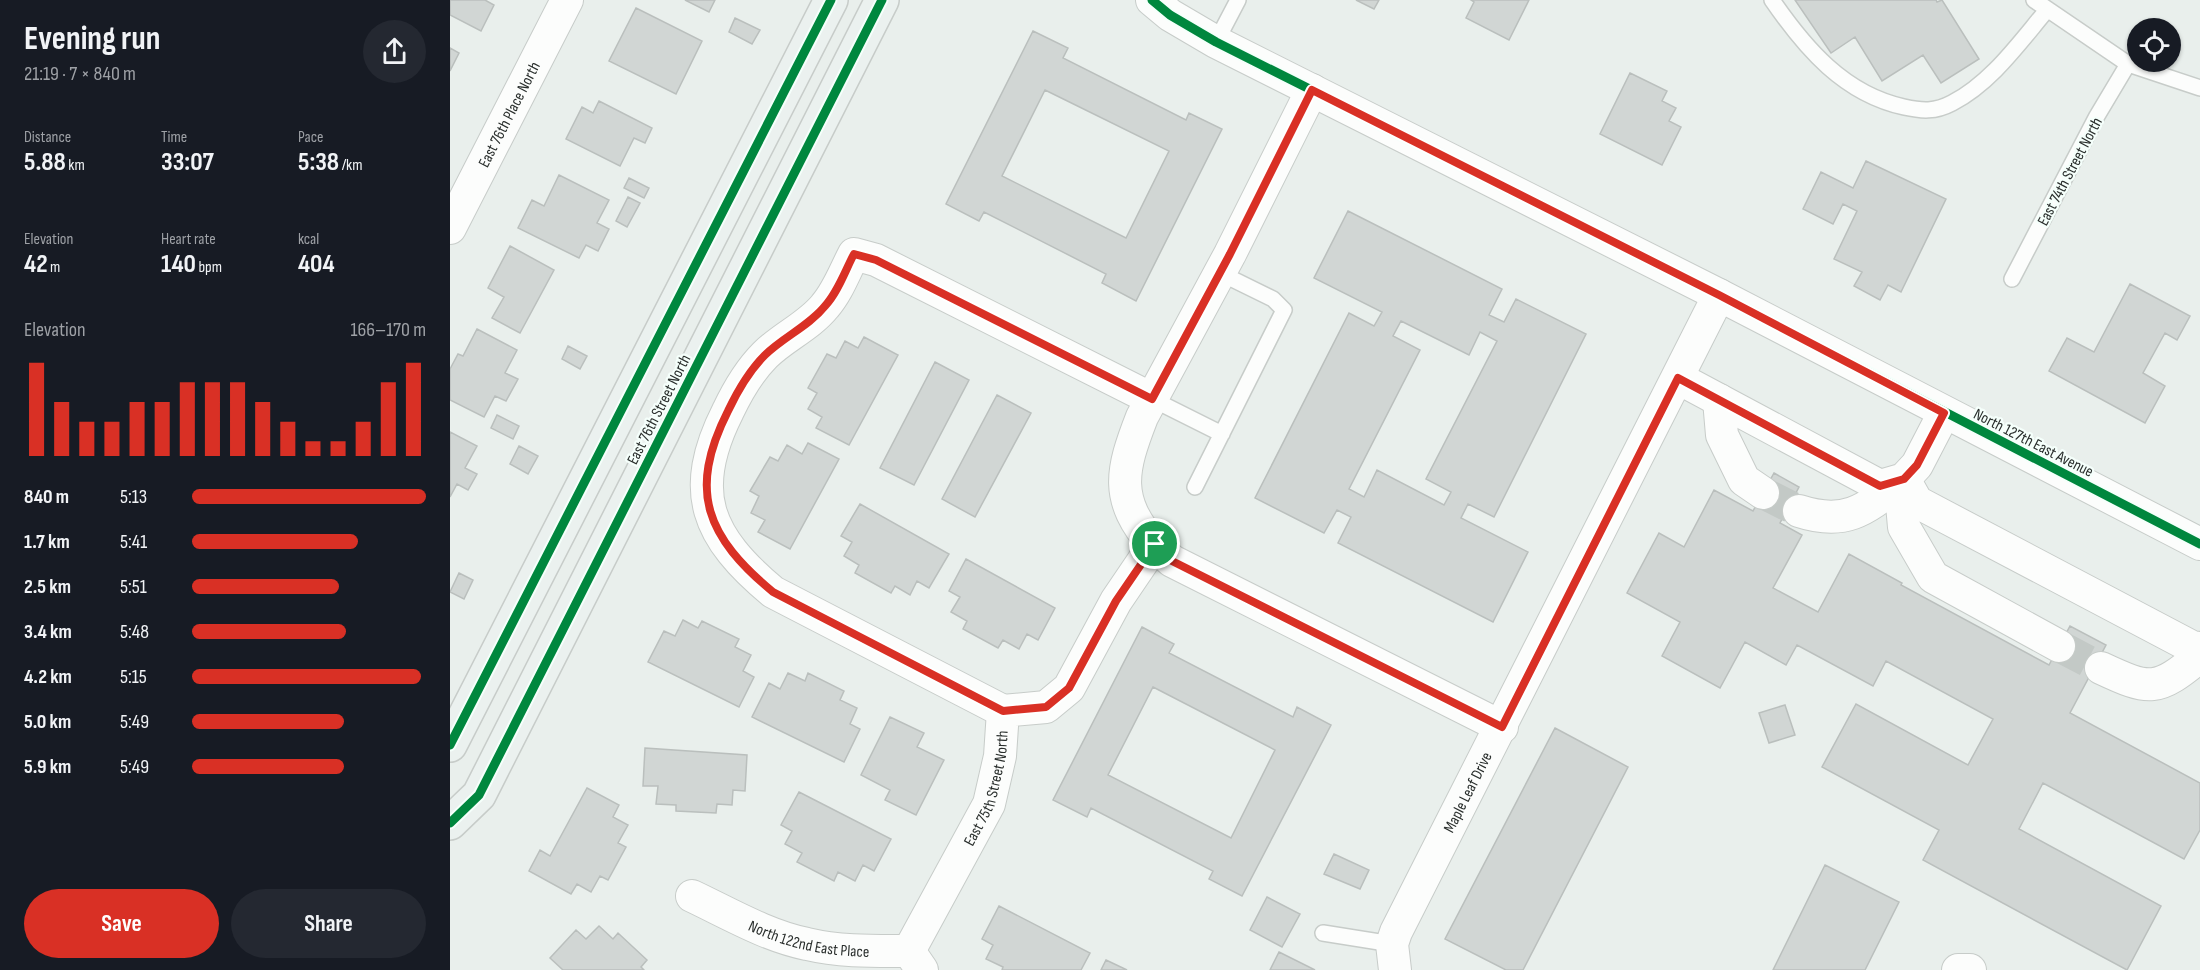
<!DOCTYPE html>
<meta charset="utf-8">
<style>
:root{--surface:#171b24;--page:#242831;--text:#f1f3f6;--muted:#9ea1a6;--accent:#d93025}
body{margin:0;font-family:"Sofia Sans Condensed",sans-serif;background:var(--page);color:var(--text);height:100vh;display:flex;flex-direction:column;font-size:22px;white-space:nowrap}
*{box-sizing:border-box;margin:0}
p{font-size:20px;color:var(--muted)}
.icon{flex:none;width:33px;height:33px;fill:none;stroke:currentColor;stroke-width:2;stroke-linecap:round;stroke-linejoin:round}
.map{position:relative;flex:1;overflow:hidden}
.sheet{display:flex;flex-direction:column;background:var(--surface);width:450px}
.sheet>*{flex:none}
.fabs{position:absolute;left:1677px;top:18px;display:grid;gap:12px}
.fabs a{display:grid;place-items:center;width:54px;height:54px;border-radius:50%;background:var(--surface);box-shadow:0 2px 4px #0004;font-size:30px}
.pin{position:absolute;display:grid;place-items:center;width:51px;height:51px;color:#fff;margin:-26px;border:3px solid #fff;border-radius:50%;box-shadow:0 2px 6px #0007}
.round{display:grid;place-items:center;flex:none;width:63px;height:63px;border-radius:32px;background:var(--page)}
.headline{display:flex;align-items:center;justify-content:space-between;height:102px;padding:0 24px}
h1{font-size:33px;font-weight:700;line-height:45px}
.stats{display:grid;grid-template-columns:repeat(3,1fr);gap:9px;height:102px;padding:6px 24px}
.stats div{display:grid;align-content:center}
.stats b{font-size:26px;font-weight:700}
.stats small{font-size:16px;font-weight:400}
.stats p{font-size:16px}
.chart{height:168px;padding:12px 24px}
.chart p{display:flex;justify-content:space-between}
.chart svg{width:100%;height:108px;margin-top:6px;stroke:var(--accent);stroke-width:6}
.button{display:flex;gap:12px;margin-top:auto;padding:12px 24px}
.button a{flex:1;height:69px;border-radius:36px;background:var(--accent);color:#fff;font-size:24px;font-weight:700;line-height:69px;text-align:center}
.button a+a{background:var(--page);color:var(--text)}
ul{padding:0 24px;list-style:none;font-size:20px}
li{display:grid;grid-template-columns:96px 72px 1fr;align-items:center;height:45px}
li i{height:15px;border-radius:8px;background:var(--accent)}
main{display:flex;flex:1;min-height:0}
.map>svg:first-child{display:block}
.building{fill:#d1d6d4;stroke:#babfbd;stroke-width:1.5;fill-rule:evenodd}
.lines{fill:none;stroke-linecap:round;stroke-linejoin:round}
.minor-tunnel{stroke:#c3c9c6;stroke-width:32;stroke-dasharray:32 16;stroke-linecap:butt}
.service-casing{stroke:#c7ccc9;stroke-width:18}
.minor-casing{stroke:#c7ccc9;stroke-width:34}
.secondary-casing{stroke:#c7ccc9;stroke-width:36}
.service{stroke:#fcfdfc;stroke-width:15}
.minor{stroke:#fcfdfc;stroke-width:32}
.secondary{stroke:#ebf1ef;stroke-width:33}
.cycleway-casing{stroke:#f5fffb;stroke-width:13}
.cycleway{stroke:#00873e;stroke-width:9}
.route-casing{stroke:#fff;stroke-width:12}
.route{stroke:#d93025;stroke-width:8}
.labels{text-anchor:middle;stroke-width:4.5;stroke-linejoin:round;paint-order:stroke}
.street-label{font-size:16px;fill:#2a2f2d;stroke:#f5fffb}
</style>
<main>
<section class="sheet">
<div class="headline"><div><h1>Evening run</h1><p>21:19 · 7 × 840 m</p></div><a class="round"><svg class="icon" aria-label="share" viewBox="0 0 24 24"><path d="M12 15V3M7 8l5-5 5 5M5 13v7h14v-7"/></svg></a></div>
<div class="stats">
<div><p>Distance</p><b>5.88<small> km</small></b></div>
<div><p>Time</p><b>33:07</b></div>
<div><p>Pace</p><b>5:38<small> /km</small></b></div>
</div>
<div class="stats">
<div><p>Elevation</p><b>42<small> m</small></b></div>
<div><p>Heart rate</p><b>140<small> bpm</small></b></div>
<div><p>kcal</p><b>404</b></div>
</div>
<div class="chart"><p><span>Elevation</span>166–170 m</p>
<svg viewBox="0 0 160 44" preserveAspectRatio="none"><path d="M5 44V6M15 44V22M25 44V30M35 44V30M45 44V22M55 44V22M65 44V14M75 44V14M85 44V14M95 44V22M105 44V30M115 44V38M125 44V38M135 44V30M145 44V14M155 44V6"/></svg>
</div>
<ul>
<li><b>840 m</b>5:13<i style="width:100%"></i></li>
<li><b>1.7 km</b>5:41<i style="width:71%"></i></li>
<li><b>2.5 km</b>5:51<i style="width:63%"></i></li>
<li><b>3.4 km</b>5:48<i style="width:66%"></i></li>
<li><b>4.2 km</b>5:15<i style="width:98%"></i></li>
<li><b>5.0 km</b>5:49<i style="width:65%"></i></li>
<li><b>5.9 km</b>5:49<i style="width:65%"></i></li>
</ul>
<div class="button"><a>Save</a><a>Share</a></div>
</section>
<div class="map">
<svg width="1750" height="970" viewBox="0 0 1750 970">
<rect width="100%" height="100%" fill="#e9efec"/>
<path class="building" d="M 0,0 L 35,0 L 44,5 L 31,31 L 0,15 Z
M 235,0 L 265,0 L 259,12 Z
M 906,0 L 929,0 L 924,9 Z
M 1021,0 L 1079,0 L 1059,40 L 1016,18 L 1024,2 Z
M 1345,0 L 1486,0 L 1487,2 L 1492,0 L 1529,59 L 1491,83 L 1473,55 L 1432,81 L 1405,37 L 1381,53 Z
M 186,8 L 252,41 L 226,94 L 159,61 Z
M 285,18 L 310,30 L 302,44 L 279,32 Z
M 583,31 L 618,48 L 613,58 L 736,120 L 739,113 L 772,129 L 686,301 L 652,283 L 656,274 L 534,212 L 529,221 L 496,204 ZM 595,90 L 719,151 L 676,238 L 552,176 Z
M 0,48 L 9,53 L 0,71 Z
M 1180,73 L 1217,91 L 1212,101 L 1226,108 L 1219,121 L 1231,127 L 1212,165 L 1150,134 Z
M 149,101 L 202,128 L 195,143 L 184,138 L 170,166 L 116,139 L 132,107 L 143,113 Z
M 1416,161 L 1496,199 L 1451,292 L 1438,285 L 1430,300 L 1404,286 L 1412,272 L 1384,259 L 1407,211 L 1393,204 L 1383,224 L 1353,209 L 1371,172 L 1403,188 Z
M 109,175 L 159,200 L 147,223 L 159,229 L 148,251 L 136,245 L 129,258 L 68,228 L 82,200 L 94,206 Z
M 179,178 L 199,188 L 194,198 L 174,188 Z
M 178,197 L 190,203 L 177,227 L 166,221 Z
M 898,211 L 1052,289 L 1039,315 L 1054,322 L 1066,299 L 1136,334 L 1044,517 L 1018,504 L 1011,518 L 1078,552 L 1043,622 L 888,543 L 901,517 L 887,510 L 874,533 L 805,498 L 899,313 L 924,326 L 932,312 L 864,278 ZM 951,321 L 1019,355 L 1030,332 L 1047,341 L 976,479 L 1001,492 L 994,505 L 927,470 L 914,497 L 899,489 L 970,350 L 943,336 Z
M 60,246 L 104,270 L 70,333 L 42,318 L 54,297 L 38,288 Z
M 1680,284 L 1740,316 L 1727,340 L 1715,333 L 1693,373 L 1715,386 L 1695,423 L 1599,371 L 1617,338 L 1644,352 Z
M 27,329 L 67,350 L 55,373 L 68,379 L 56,401 L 45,396 L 34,417 L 0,400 L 0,369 L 8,354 L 13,356 Z
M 414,337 L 448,355 L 399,445 L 366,428 L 372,417 L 358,409 L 367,393 L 358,388 L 377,354 L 386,358 L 395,341 L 408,348 Z
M 118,346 L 137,356 L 130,369 L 112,359 Z
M 485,362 L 519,380 L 464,485 L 430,468 Z
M 547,395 L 581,413 L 525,517 L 492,499 Z
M 47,415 L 69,426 L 63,439 L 41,428 Z
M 0,432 L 27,446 L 15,468 L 27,474 L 18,490 L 7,484 L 0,497 Z
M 358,443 L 389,459 L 340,549 L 308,532 L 315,520 L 301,513 L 309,496 L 300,491 L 320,457 L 328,461 L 337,445 L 352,454 Z
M 69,446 L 88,456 L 78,474 L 60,464 Z
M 1324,473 L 1349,487 L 1330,523 L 1352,535 L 1323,588 L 1368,612 L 1399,554 L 1452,583 L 1451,585 L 1599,665 L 1620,626 L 1656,645 L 1620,713 L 1750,783 L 1750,830 L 1734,859 L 1593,783 L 1569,829 L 1711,906 L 1677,970 L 1473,860 L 1489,830 L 1372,767 L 1406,704 L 1518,765 L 1543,719 L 1436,661 L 1423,686 L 1347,645 L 1336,665 L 1295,642 L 1270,688 L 1212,656 L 1230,622 L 1177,593 L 1209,533 L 1234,547 L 1264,490 L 1303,511 Z
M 410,504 L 499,554 L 479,588 L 467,581 L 460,595 L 445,586 L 441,593 L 405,573 L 409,565 L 394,556 L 402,542 L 391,536 Z
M 516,559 L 605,608 L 588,640 L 577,634 L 569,649 L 553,640 L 548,648 L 513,629 L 517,621 L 501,612 L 510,597 L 499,591 Z
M 9,573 L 23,580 L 14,599 L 0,592 Z
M 233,620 L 248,628 L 252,621 L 289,639 L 285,647 L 301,655 L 293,671 L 304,677 L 289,707 L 198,662 L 214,631 L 225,636 Z
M 692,627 L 724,644 L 719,653 L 843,717 L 847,707 L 881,725 L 792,896 L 759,879 L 763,871 L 641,808 L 637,817 L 603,800 ZM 703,687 L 825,750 L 781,838 L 658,775 Z
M 338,673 L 355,681 L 358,673 L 394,691 L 390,700 L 407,708 L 400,724 L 410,729 L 394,762 L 302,717 L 319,683 L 330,689 Z
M 1335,705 L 1345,735 L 1319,743 L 1309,713 Z
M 440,717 L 474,733 L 467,747 L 494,760 L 466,815 L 435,800 L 440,790 L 411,775 Z
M 1105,728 L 1178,767 L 1073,970 L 1056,970 L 995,939 Z
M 195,748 L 297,755 L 295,791 L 283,790 L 282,805 L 267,804 L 266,813 L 226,811 L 226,805 L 206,804 L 208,786 L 193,786 Z
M 137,788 L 169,805 L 163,817 L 178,825 L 168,843 L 176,847 L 158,880 L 150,876 L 141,892 L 127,884 L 121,894 L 79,871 L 90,850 L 100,856 Z
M 349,792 L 441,839 L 424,871 L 413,865 L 405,881 L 388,872 L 384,881 L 347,862 L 352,853 L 335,844 L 342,831 L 331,825 Z
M 884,854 L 919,870 L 910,889 L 874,874 Z
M 1375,865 L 1449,902 L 1415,970 L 1323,970 Z
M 817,897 L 850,914 L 832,947 L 800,930 Z
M 549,906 L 640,953 L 631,970 L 552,970 L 553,967 L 536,959 L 543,945 L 532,939 Z
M 149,926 L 163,939 L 168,933 L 197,960 L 191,967 L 194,970 L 113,970 L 100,958 L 126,930 L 136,939 Z
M 829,952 L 865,970 L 820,970 Z
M 656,960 L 677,970 L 651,970 Z"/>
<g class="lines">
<path class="minor-tunnel" d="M 1313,493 L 1349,511
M 1609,646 L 1651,668"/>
<defs>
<path id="service" d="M 1322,0 C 1355,48 1394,94 1454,107 C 1472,111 1485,112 1502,103 C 1541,83 1569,43 1597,10
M 1584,0 L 1678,64 L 1750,88
M 766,42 L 788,0
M 1562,279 L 1647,116 L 1678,64
M 702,399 L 772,434
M 745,487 L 834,310 L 823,299 L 770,273
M 873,933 L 942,944"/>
<g id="minor">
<path d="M 702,0 L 720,15 L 766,42 L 1269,295 L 1750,544"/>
<path id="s1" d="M 0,228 L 117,0"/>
<path d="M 1228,378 L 1430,486 L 1454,479 L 1467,465 L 1494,413"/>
<path d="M 1269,400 L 1272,435 L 1294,480 L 1313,493"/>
<path d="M 1450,482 L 1454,527 L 1483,577 L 1609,646"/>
<path d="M 1349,511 C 1398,527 1417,508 1454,479 L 1467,502 L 1742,647 L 1750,648"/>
<path d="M 704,545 L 722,561 L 1052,727"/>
<path d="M 1651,668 C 1700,691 1707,692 1750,656"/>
<path d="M 553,711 L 323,592 C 257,537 237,492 278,411 C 287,392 300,370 315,355 C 333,337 359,326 375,306 C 388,291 395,271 404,254 L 426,260 L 702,399"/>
<path id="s2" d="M 242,896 C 278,913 317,936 357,944 C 391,952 425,951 459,951 L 472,970"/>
<path id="s3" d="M 459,951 L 539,804 L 550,756 L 553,711 L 596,707 L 619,688 L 666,601 L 704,545 C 664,499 671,471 692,417 L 780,254 L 862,90"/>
<path id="s4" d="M 945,970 L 942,944 L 946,932 L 1269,295"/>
<path d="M 1508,970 L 1520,970"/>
</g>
<path id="secondary" d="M 0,745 L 381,0
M 0,823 L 29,795 L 432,0"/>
</defs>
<use href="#service" class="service-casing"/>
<use href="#minor" class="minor-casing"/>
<use href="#secondary" class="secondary-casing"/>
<use href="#service" class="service"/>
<use href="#minor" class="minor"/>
<use href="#secondary" class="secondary"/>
<defs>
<path id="cycleway" d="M 702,0 L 720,15 L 766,42 L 1269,295 L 1750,544
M 0,745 L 381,0
M 0,823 L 29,795 L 432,0"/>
</defs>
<use href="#cycleway" class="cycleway-casing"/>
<use href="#cycleway" class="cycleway"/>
</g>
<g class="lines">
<defs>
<path id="route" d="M 862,90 L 1269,295 L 1494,413 L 1467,465 L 1454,479 L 1430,486 L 1228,378 L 1052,727 L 722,561 L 705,544 L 666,601 L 619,688 L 596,707 L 553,711 L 323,592 C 257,537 237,492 278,411 C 287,392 300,370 315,355 C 333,337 359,326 375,306 C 388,292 395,271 404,254 L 426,260 L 702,399 L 780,254 Z"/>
</defs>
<use href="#route" class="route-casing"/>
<use href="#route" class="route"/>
</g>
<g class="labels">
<g class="street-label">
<text dy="6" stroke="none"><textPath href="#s1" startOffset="128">East 76th Place North</textPath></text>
<text transform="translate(1619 171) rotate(-62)" y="6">East 74th Street North</text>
<text transform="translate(208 409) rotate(-63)" y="6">East 76th Street North</text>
<text transform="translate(1584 442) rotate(27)" y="6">North 127th East Avenue</text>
<text dy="6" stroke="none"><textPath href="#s3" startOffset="182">East 75th Street North</textPath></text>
<text dy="6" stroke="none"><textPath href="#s4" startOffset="196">Maple Leaf Drive</textPath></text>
<text dy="6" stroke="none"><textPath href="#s2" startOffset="126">North 122nd East Place</textPath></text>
</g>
</g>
</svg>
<div class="fabs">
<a><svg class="icon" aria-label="locate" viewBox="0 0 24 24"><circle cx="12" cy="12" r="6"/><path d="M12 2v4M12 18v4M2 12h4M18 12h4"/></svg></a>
</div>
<div class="pin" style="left:705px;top:544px;background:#1e9e55"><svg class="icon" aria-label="arrive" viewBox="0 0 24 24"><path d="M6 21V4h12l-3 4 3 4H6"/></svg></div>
</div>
</main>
